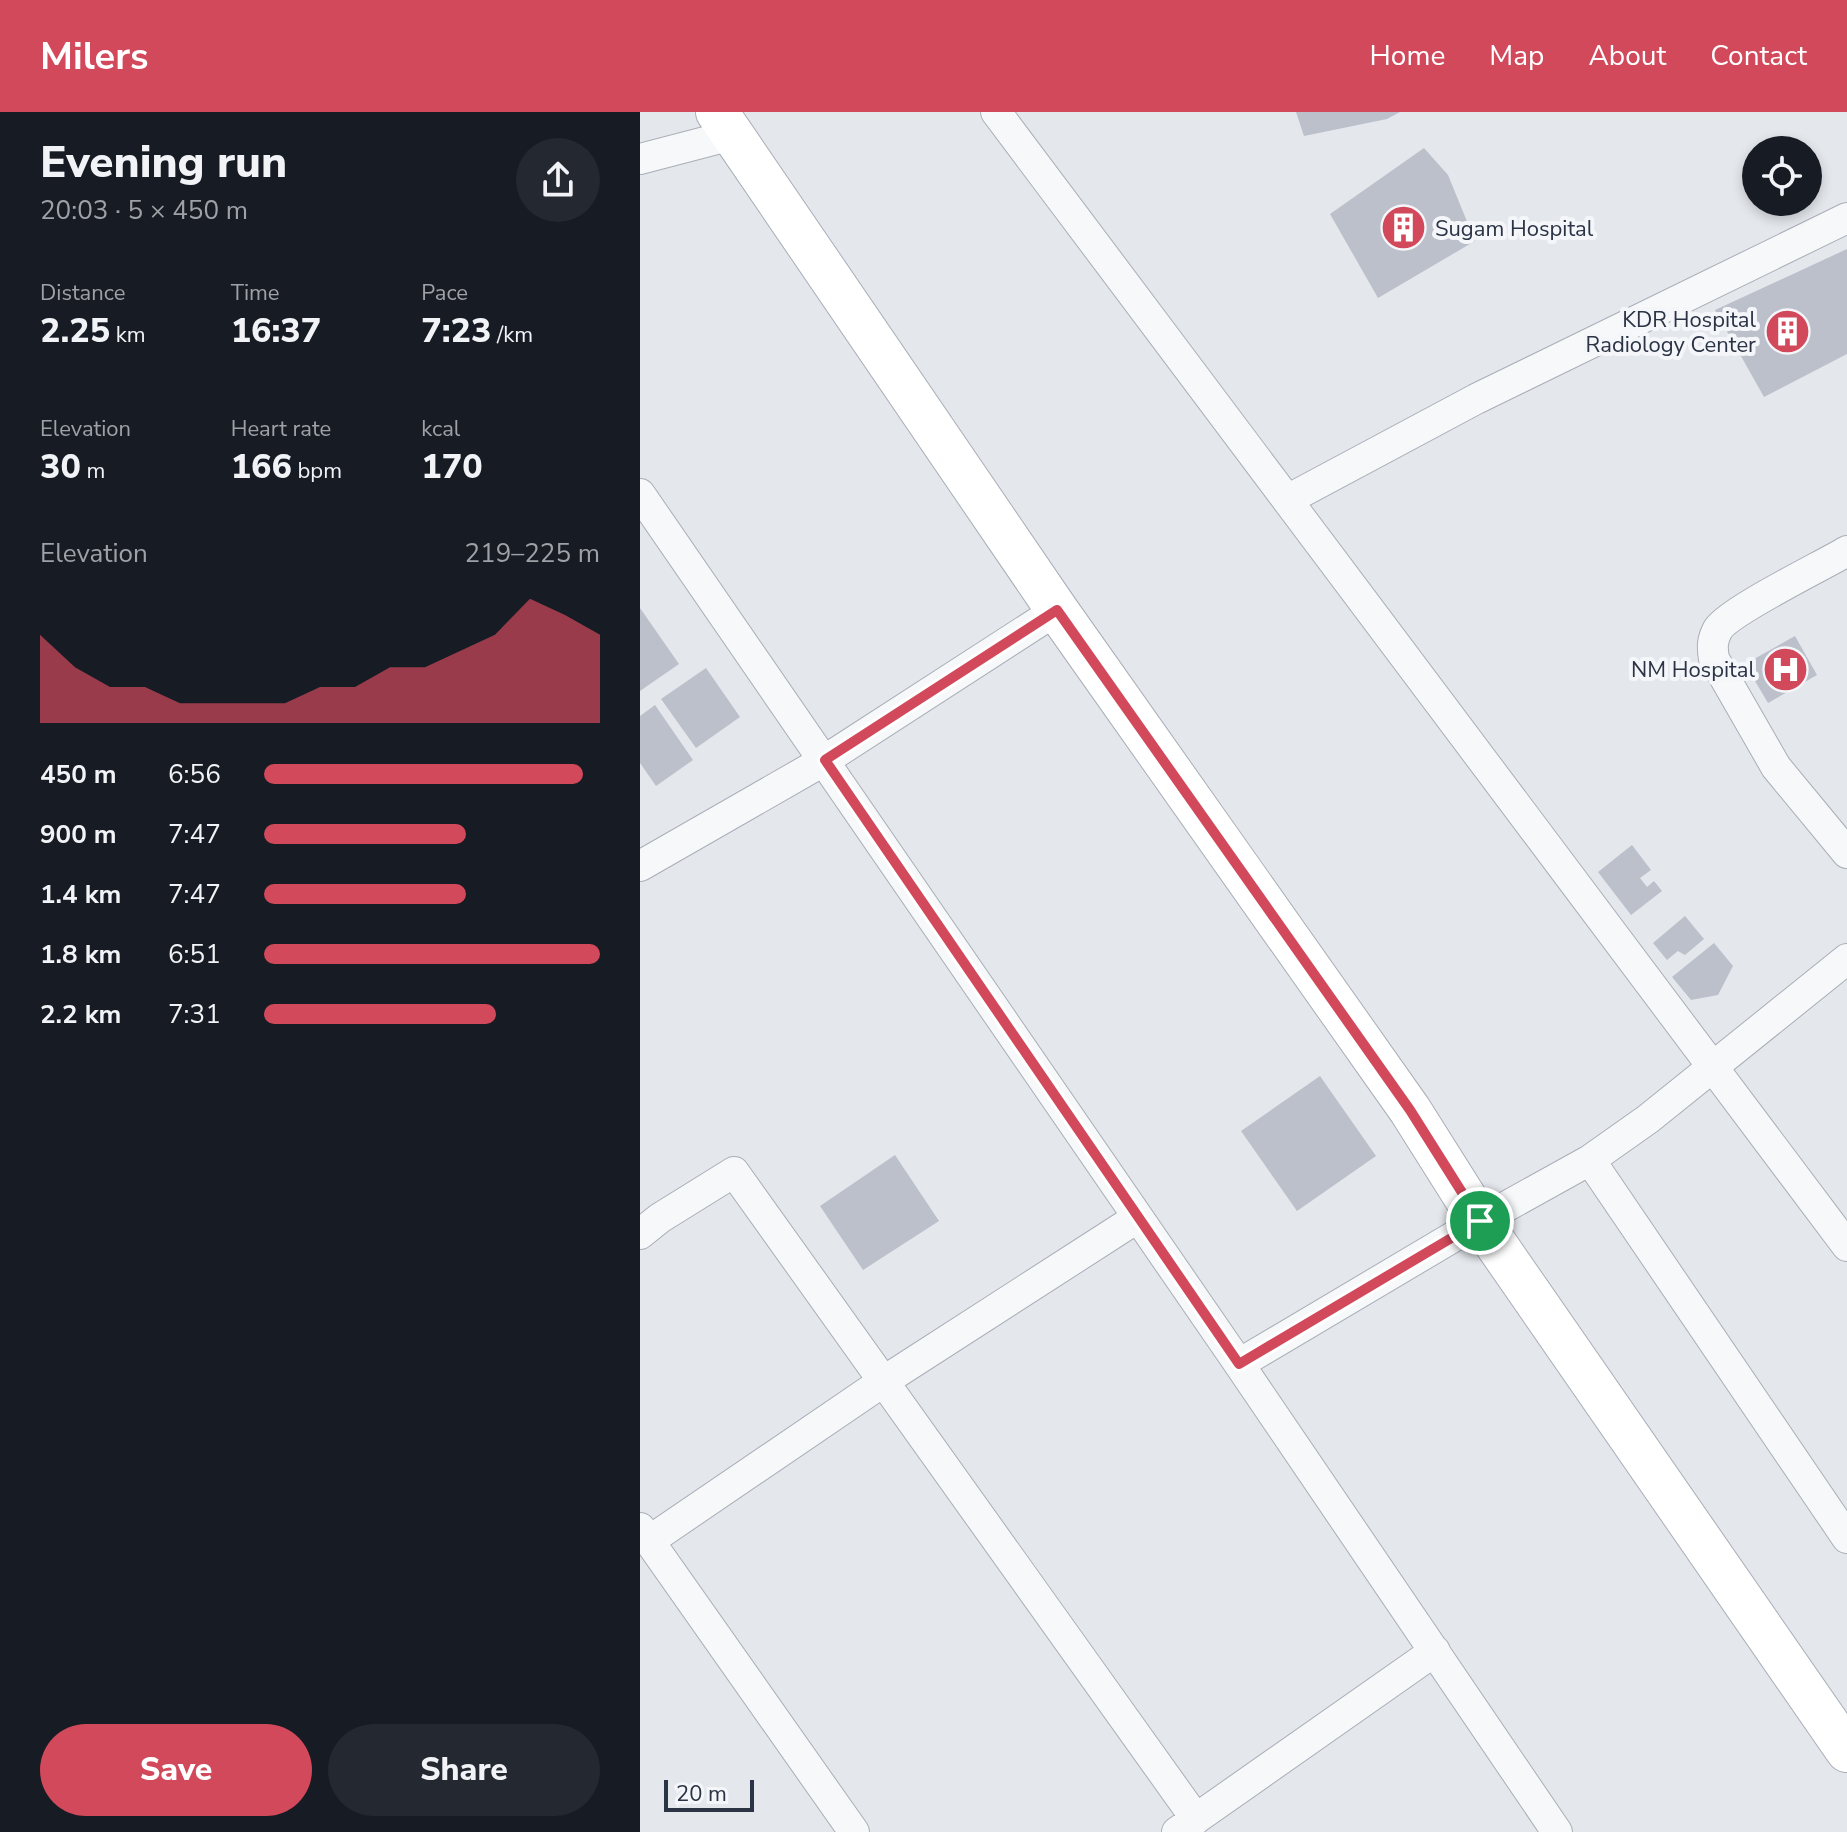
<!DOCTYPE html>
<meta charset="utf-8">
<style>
:root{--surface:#171b24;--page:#242831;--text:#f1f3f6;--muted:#9ea1a6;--accent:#d1495b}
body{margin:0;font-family:"Nunito Sans",sans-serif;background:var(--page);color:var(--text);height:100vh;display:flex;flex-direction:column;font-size:30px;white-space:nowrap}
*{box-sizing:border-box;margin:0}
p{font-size:26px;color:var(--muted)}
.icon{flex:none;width:44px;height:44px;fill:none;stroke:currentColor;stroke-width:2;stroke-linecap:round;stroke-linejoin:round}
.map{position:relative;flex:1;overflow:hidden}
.details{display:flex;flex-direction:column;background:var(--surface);width:640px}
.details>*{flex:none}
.fabs{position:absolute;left:1102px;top:24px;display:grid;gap:16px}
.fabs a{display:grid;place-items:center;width:80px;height:80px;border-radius:50%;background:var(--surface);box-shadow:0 4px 12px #0003;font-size:40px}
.scale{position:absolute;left:24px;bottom:20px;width:90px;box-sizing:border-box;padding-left:8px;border:4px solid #2b3445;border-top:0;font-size:22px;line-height:28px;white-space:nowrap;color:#2b3445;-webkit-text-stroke:6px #f4f6f9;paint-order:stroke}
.pin{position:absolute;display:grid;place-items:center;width:68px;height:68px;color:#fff;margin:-34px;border:4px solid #fff;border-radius:50%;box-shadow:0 2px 8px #0007}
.round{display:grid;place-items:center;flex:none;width:84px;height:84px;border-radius:42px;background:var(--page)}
.overview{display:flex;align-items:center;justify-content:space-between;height:136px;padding:0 40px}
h1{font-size:44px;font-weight:800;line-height:60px}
.metrics{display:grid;grid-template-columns:repeat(3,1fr);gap:12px;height:136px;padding:8px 40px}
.metrics div{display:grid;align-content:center}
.metrics b{font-size:34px;font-weight:800}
.metrics small{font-size:22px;font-weight:400}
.metrics p{font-size:22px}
.chart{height:224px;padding:16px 40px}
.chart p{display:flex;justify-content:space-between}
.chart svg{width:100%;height:144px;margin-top:8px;fill:var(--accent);opacity:.7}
.action{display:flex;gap:16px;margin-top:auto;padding:16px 40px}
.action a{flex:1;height:92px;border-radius:48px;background:var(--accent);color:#fff;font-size:32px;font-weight:800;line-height:92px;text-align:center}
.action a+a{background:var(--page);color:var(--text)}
ul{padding:0 40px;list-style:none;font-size:26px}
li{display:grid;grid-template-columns:128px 96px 1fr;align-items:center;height:60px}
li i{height:20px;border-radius:10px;background:var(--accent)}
header{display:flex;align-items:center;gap:48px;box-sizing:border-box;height:112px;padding:0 40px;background:var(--accent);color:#fff}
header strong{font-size:38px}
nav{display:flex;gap:44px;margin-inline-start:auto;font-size:28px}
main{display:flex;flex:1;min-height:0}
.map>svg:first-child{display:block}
.building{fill:#bbc0ca}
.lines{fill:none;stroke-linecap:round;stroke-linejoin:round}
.street-casing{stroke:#a9aeb7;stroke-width:32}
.secondary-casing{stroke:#a9aeb7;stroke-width:44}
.street{stroke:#f7f8fa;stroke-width:30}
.secondary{stroke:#fff;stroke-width:42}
.route-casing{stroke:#fff;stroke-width:16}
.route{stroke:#d1495b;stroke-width:10}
.labels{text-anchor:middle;stroke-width:8;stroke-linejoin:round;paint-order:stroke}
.poi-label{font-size:22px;fill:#2b3445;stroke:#f4f6f9;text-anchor:end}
</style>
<header>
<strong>Milers</strong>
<nav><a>Home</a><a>Map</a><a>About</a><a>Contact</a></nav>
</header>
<main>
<section class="details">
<div class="overview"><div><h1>Evening run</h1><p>20:03 · 5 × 450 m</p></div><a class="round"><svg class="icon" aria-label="share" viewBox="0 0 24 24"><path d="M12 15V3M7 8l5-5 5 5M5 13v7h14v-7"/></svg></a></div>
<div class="metrics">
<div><p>Distance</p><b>2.25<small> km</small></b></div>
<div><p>Time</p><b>16:37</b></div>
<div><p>Pace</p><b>7:23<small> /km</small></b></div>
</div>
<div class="metrics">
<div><p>Elevation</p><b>30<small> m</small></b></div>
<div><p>Heart rate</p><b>166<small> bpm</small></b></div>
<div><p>kcal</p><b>170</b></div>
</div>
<div class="chart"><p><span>Elevation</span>219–225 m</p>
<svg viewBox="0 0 160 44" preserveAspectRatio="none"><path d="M0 44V17L10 27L20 33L30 33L40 38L50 38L60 38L70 38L80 33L90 33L100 27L110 27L120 22L130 17L140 6L150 11L160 17V44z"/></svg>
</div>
<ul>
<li><b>450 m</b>6:56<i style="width:95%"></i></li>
<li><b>900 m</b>7:47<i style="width:60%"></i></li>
<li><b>1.4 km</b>7:47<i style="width:60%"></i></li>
<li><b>1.8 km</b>6:51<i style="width:100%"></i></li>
<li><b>2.2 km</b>7:31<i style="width:69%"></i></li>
</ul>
<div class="action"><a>Save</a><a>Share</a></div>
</section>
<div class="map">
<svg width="1207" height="1720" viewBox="0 0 1207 1720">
<rect width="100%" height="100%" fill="#e4e7ec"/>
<path class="building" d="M 656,0 L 760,0 L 747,7 L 664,24 Z
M 784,36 L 808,63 L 835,129 L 738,186 L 690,102 Z
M 1207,137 L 1207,242 L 1124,285 L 1075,198 Z
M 0,496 L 39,552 L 0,579 Z
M 1155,524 L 1177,563 L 1128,591 L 1105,552 Z
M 66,556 L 100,605 L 56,636 L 21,587 Z
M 15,593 L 53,648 L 16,674 L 0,651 L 0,604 Z
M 992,733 L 1011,758 L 1000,766 L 1007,775 L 1014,769 L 1022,779 L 991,803 L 958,760 Z
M 1045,804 L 1064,827 L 1045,843 L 1038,839 L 1027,848 L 1013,831 Z
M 1074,831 L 1093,854 L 1078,883 L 1051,888 L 1032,865 Z
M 680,964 L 736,1044 L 657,1099 L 601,1019 Z
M 255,1043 L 299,1109 L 223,1158 L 180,1094 Z"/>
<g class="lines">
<defs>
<path id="street" d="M 356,0 L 1207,1134
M 0,47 L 92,23
M 0,382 L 599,1252 L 917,1720
M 647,388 L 836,287 L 1207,106
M 1207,439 C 1182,454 1091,498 1078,517 C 1072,528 1072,535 1074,547 L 1136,655 L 1207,741
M 0,754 L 185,648 L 417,498
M 950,1048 L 1207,1426
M 0,1122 L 20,1106 L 94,1060 L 556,1707
M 599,1252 L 840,1109 L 950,1048 L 1008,1007 L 1207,847
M 0,1416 L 214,1720
M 9,1429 L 244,1269 L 497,1106
M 537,1720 L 795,1539"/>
<path id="secondary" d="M 77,0 L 417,498 L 770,998 L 840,1109 L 1207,1639"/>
</defs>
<use href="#street" class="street-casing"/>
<use href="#secondary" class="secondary-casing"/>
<use href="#street" class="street"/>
<use href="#secondary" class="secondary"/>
</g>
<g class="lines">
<defs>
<path id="route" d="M 417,498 L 770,998 L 840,1109 L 599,1252 L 185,648 Z"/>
</defs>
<use href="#route" class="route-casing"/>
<use href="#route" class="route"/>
</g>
<defs>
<symbol id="building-disc" viewBox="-11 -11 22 22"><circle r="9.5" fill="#d1495b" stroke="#f4f6f9"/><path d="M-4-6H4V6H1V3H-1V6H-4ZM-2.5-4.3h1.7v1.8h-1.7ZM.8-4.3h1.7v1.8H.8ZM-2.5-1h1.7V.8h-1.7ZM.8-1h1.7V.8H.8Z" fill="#fff"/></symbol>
<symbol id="hospital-disc" viewBox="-11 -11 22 22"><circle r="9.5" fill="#d1495b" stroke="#f4f6f9"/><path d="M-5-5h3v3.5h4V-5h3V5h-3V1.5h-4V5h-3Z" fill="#fff"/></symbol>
</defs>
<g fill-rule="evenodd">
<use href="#building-disc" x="738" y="90" width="51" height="51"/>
<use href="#building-disc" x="1122" y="194" width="51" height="51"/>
<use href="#hospital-disc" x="1120" y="532" width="51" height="51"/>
</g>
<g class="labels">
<g class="poi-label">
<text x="795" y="124" text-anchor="start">Sugam Hospital</text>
<text x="1116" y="215">KDR Hospital<tspan x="1116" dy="25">Radiology Center</tspan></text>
<text x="1115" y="565">NM Hospital</text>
</g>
</g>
</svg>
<div class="fabs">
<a><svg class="icon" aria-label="locate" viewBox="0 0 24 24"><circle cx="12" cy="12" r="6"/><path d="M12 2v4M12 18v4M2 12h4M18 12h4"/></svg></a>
</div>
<div class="scale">20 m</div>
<div class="pin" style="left:840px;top:1109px;background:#1e9e55"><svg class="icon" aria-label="arrive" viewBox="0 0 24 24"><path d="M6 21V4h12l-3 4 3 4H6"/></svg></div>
</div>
</main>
